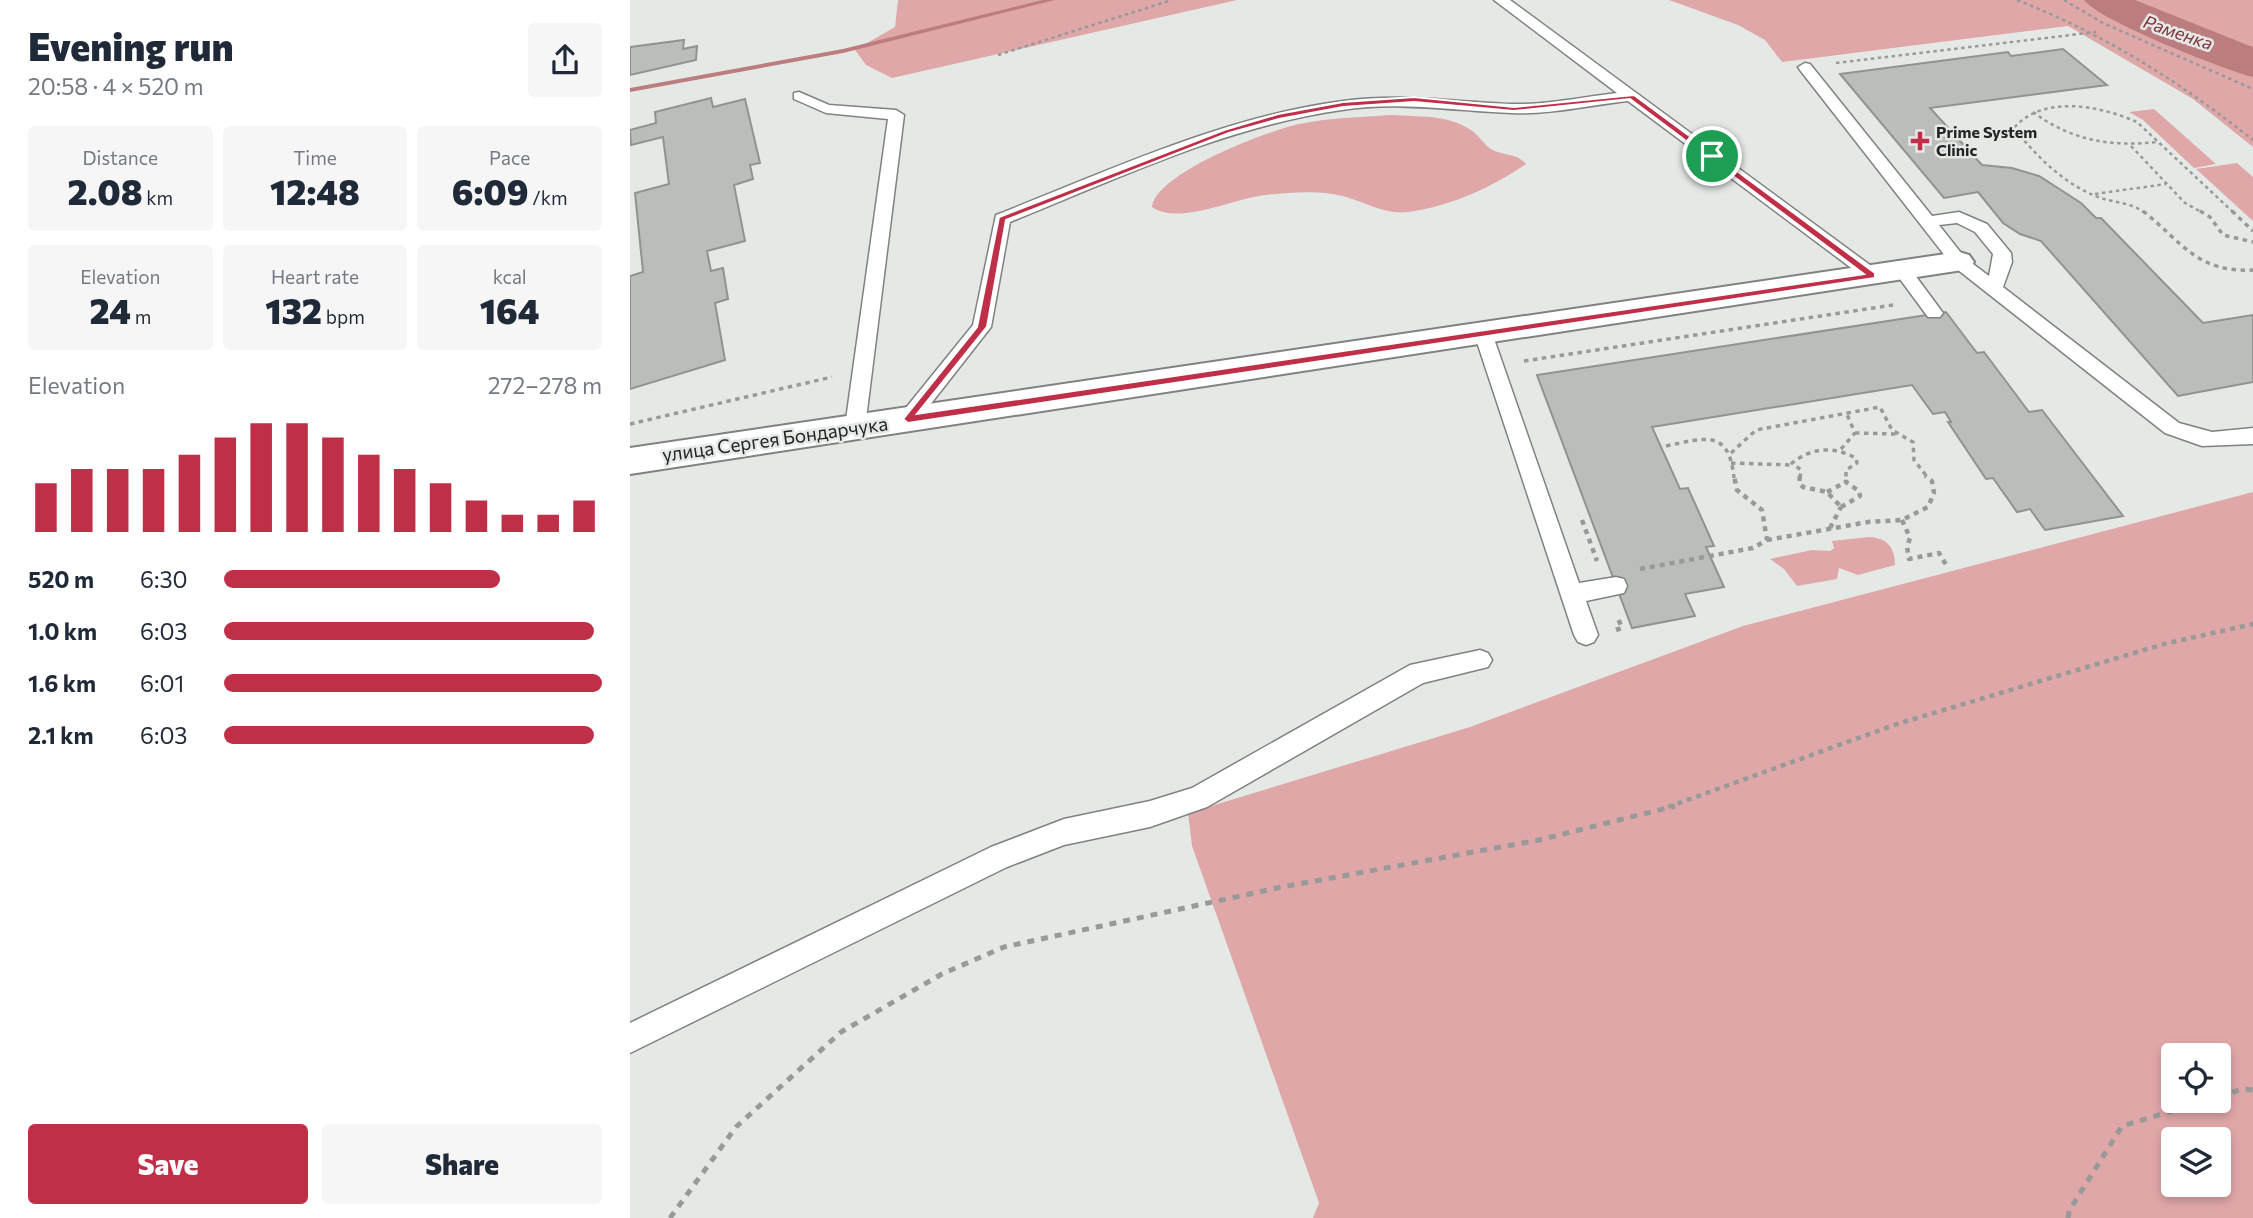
<!DOCTYPE html>
<meta charset="utf-8">
<style>
:root{--surface:#fff;--page:#f6f6f7;--text:#1f2937;--muted:#747a83;--accent:#c02f48}
body{margin:0;font-family:Commissioner,sans-serif;background:var(--page);color:var(--text);height:100vh;display:flex;flex-direction:column;font-size:26px;white-space:nowrap}
*{box-sizing:border-box;margin:0}
p{font-size:23px;color:var(--muted)}
.icon{flex:none;width:38px;height:38px;fill:none;stroke:currentColor;stroke-width:2;stroke-linecap:round;stroke-linejoin:round}
.map{position:relative;flex:1;overflow:hidden}
.drawer{display:flex;flex-direction:column;background:var(--surface);width:630px}
.drawer>*{flex:none}
.fabs{position:absolute;left:1531px;top:1043px;display:grid;gap:14px}
.fabs a{display:grid;place-items:center;width:70px;height:70px;border-radius:7px;background:var(--surface);box-shadow:0 4px 10px #0003;font-size:35px}
.pin{position:absolute;display:grid;place-items:center;width:60px;height:60px;color:#fff;margin:-30px;border:4px solid #fff;border-radius:50%;box-shadow:0 2px 7px #0007}
.round{display:grid;place-items:center;flex:none;width:74px;height:74px;border-radius:7px;background:var(--page)}
.overview{display:flex;align-items:center;justify-content:space-between;height:119px;padding:0 28px}
h1{font-size:38px;font-weight:800;line-height:52px}
.figures{display:grid;grid-template-columns:repeat(3,1fr);gap:10px;height:119px;padding:7px 28px}
.figures div{display:grid;align-content:center;border-radius:7px;background:var(--page);text-align:center}
.figures b{font-size:35px;font-weight:800}
.figures small{font-size:19px;font-weight:400}
.figures p{font-size:19px}
.chart{height:196px;padding:14px 28px}
.chart p{display:flex;justify-content:space-between}
.chart svg{width:100%;height:126px;margin-top:7px;stroke:var(--accent);stroke-width:6}
.cta{display:flex;gap:14px;margin-top:auto;padding:14px 28px}
.cta a{flex:1;height:80px;border-radius:7px;background:var(--accent);color:#fff;font-size:28px;font-weight:800;line-height:80px;text-align:center}
.cta a+a{background:var(--page);color:var(--text)}
ul{padding:0 28px;list-style:none;font-size:23px}
li{display:grid;grid-template-columns:112px 84px 1fr;align-items:center;height:52px}
li i{height:18px;border-radius:9px;background:var(--accent)}
main{display:flex;flex:1;min-height:0}
.map>svg:first-child{display:block}
.green{fill:#e0a7a8;fill-rule:evenodd}
.lines{fill:none;stroke-linecap:round;stroke-linejoin:round}
.stream{fill:#bc7d80;fill-rule:evenodd}
.river{fill:#bc7d80;fill-rule:evenodd}
.building{fill:#babdba;stroke:#909390;stroke-width:2}
.lane-casing{stroke:#7f827f;stroke-width:3}
.street-casing{stroke:#7f827f;stroke-width:4}
.path-far3{stroke:#979a98;stroke-width:2.5;stroke-dasharray:3.5 3.5;stroke-linecap:butt}
.path-far2{stroke:#979a98;stroke-width:3.5;stroke-dasharray:4.5 4.5;stroke-linecap:butt}
.path-far1{stroke:#979a98;stroke-width:4.5;stroke-dasharray:5 5;stroke-linecap:butt}
.path{stroke:#979a98;stroke-width:5;stroke-dasharray:7 7;stroke-linecap:butt}
.lane{fill:#fff;fill-rule:evenodd}
.street{fill:#fff;fill-rule:evenodd}
.route{fill:#c02f48;stroke:#fff;stroke-width:2;fill-rule:evenodd}
.poi-dot{fill:#c02f48;stroke:#e5e9e6;stroke-width:2.5}
.labels{text-anchor:middle;stroke-width:5;stroke-linejoin:round;paint-order:stroke}
.far-poi-label{font-size:16px;font-weight:bold;fill:#232423;stroke:#e5e9e6;text-anchor:start}
.far-water-label{font-size:18px;font-style:italic;fill:#80313a;stroke:#e5e9e6}
.street-label{font-size:19px;fill:#232423;stroke:#e5e9e6}
</style>
<main>
<section class="drawer">
<div class="overview"><div><h1>Evening run</h1><p>20:58 · 4 × 520 m</p></div><a class="round"><svg class="icon" aria-label="share" viewBox="0 0 24 24"><path d="M12 15V3M7 8l5-5 5 5M5 13v7h14v-7"/></svg></a></div>
<div class="figures">
<div><p>Distance</p><b>2.08<small> km</small></b></div>
<div><p>Time</p><b>12:48</b></div>
<div><p>Pace</p><b>6:09<small> /km</small></b></div>
</div>
<div class="figures">
<div><p>Elevation</p><b>24<small> m</small></b></div>
<div><p>Heart rate</p><b>132<small> bpm</small></b></div>
<div><p>kcal</p><b>164</b></div>
</div>
<div class="chart"><p><span>Elevation</span>272–278 m</p>
<svg viewBox="0 0 160 44" preserveAspectRatio="none"><path d="M5 44V27M15 44V22M25 44V22M35 44V22M45 44V17M55 44V11M65 44V6M75 44V6M85 44V11M95 44V17M105 44V22M115 44V27M125 44V33M135 44V38M145 44V38M155 44V33"/></svg>
</div>
<ul>
<li><b>520 m</b>6:30<i style="width:73%"></i></li>
<li><b>1.0 km</b>6:03<i style="width:98%"></i></li>
<li><b>1.6 km</b>6:01<i style="width:100%"></i></li>
<li><b>2.1 km</b>6:03<i style="width:98%"></i></li>
</ul>
<div class="cta"><a>Save</a><a>Share</a></div>
</section>
<div class="map">
<svg width="1623" height="1218" viewBox="0 0 1623 1218">
<rect width="100%" height="100%" fill="#e5e9e6"/>
<path class="green" d="M 268,0 L 607,0 L 262,78 L 236,65 L 225,50 L 265,27 Z
M 1039,0 L 1623,0 L 1623,147 L 1563,99 L 1438,26 L 1152,62 L 1135,40 L 1108,25 Z
M 1524,109 L 1586,164 L 1564,168 L 1513,120 L 1499,112 Z
M 761,115 C 790,117 816,114 841,130 C 849,135 853,144 861,149 C 873,156 887,153 896,164 C 861,188 821,206 778,212 C 756,215 737,203 716,197 C 692,190 661,192 636,195 C 604,198 549,226 522,207 C 526,173 637,131 669,124 C 699,118 730,117 761,115 Z
M 1607,163 L 1623,177 L 1623,221 L 1566,169 Z
M 1623,492 L 1623,1218 L 683,1218 L 689,1203 L 562,846 L 558,813 L 840,727 L 1113,626 ZM 1544,1055 L 1589,1055 L 1589,1101 L 1544,1101 ZM 1544,1139 L 1589,1139 L 1589,1185 L 1544,1185 Z
M 1239,537 C 1257,538 1265,547 1265,565 L 1228,575 L 1209,568 L 1207,579 L 1167,586 L 1154,569 L 1140,559 L 1182,550 L 1200,551 L 1204,548 L 1202,541 Z"/>
<g class="lines">
<path class="stream" d="M 412,0 L 425,0 L 213,53 L 0,92 L 0,88 L 213,49 Z"/>
<path class="river" d="M 1454,0 L 1505,0 L 1620,46 L 1623,47 L 1623,77 C 1594,70 1468,20 1454,0 Z"/>
</g>
<path class="building" d="M 54,40 L 53,49 L 67,46 L 66,60 L 0,75 L 0,47 Z
M 1433,49 L 1477,85 L 1300,108 L 1352,165 L 1382,168 L 1409,176 L 1451,203 L 1466,218 L 1471,218 L 1573,323 L 1623,315 L 1623,382 L 1548,396 L 1411,241 L 1390,234 L 1373,223 L 1348,192 L 1314,198 L 1210,74 L 1378,52 L 1381,56 Z
M 81,98 L 83,107 L 115,99 L 130,163 L 120,165 L 123,179 L 104,185 L 115,241 L 77,251 L 81,271 L 93,268 L 98,299 L 85,303 L 95,360 L 0,389 L 0,276 L 13,272 L 5,193 L 39,184 L 33,137 L 1,145 L 0,130 L 26,123 L 25,112 Z
M 1316,312 L 1347,353 L 1354,352 L 1399,412 L 1412,410 L 1493,516 L 1415,530 L 1400,509 L 1387,512 L 1363,478 L 1356,479 L 1318,422 L 1321,422 L 1315,412 L 1303,414 L 1282,385 L 1022,427 L 1050,489 L 1058,488 L 1084,546 L 1076,547 L 1094,587 L 1055,594 L 1065,616 L 1002,628 L 907,375 Z"/>
<g class="lines">
<defs>
<path id="lane" d="M 864,0 L 880,0 L 1248,271 L 1251,275 L 1248,279 L 1236,279 L 998,101 C 960,105 919,115 881,113 C 824,111 769,101 712,110 C 597,126 487,179 380,222 L 361,327 L 285,424 L 271,424 L 268,419 L 271,414 L 343,325 L 366,215 C 476,172 595,116 713,101 C 773,93 823,102 882,104 C 916,105 953,97 987,93 Z
M 1175,63 L 1180,64 L 1302,216 L 1329,212 L 1357,224 L 1381,253 L 1382,262 L 1373,287 L 1549,423 L 1582,432 L 1623,428 L 1623,444 L 1572,446 L 1535,433 L 1323,266 L 1170,70 L 1168,67 ZM 1327,223 L 1345,232 L 1363,254 L 1359,276 L 1335,258 L 1309,225 Z
M 169,92 L 199,105 L 266,110 L 274,115 L 235,427 L 232,432 L 218,432 L 215,427 L 258,119 L 196,113 L 164,99 L 164,93 Z
M 1273,265 L 1279,267 L 1310,309 L 1313,313 L 1310,317 L 1298,317 L 1267,275 L 1264,271 Z
M 853,327 L 862,333 L 949,583 L 986,577 L 994,579 L 997,586 L 994,593 L 956,601 L 968,635 L 964,642 L 956,645 L 948,642 L 944,635 L 844,333 Z
M 850,650 L 858,653 L 862,660 L 858,667 L 793,683 L 577,807 L 520,827 L 434,845 L 377,867 L 0,1053 L 0,1023 L 361,847 L 434,819 L 520,801 L 562,788 L 780,665 Z"/>
<path id="street" d="M 1329,252 L 1339,255 L 1344,262 L 1339,269 L 0,474 L 0,448 Z"/>
</defs>
<use href="#lane" class="lane-casing"/>
<use href="#street" class="street-casing"/>
<path class="path-far3" d="M 1387,0 C 1474,34 1550,82 1623,140
M 1434,0 L 1473,23 L 1623,89
M 368,55 L 542,0
M 1206,63 L 1466,32
M 1403,112 C 1442,141 1481,147 1528,142
M 1501,146 L 1555,203 L 1573,213
M 1465,194 L 1536,184
M 1515,213 C 1501,202 1484,203 1468,197 C 1434,184 1406,156 1384,128 C 1413,94 1471,106 1507,122 L 1604,213"/>
<path class="path-far2" d="M 1513,211 C 1552,242 1567,273 1623,270
M 1570,211 L 1580,217 L 1593,235 L 1623,242
M 1602,211 L 1623,231
M 894,361 L 1263,305
M 0,424 L 202,377
M 1225,433 L 1266,434
M 1036,446 C 1075,438 1099,428 1104,478
M 1211,449 L 1225,433 L 1216,412
M 1101,453 L 1126,430 L 1250,407 L 1262,430 L 1283,442 L 1284,460 L 1298,478
M 1101,463 L 1162,465
M 1170,478 L 1171,470 L 1162,463 C 1183,447 1203,446 1226,458 L 1227,463 L 1216,470 L 1216,478"/>
<path class="path-far1" d="M 1170,476 L 1169,483 L 1173,487 L 1197,492 L 1211,507
M 1197,492 L 1216,482
M 1211,507 L 1230,496 L 1229,491 L 1216,482 L 1216,476
M 952,520 L 967,561
M 1272,520 L 1280,538 L 1277,547 L 1279,559 L 1309,553 L 1318,568
M 1200,528 L 1211,507
M 1137,540 L 1238,522 L 1272,520 L 1298,507 L 1304,493 L 1302,481 L 1295,476
M 1010,569 L 1123,548 L 1137,540 L 1132,510 L 1107,490 L 1104,476
M 986,630 L 992,628 L 987,616
M 1038,807 L 1267,724 L 1534,644 L 1623,624"/>
<path class="path" d="M 1589,1097 L 1612,1089 L 1623,1090
M 40,1218 L 106,1127 L 211,1032 L 312,974 L 374,947 L 652,887 L 909,840 L 1045,806
M 1438,1218 L 1439,1211 L 1492,1126 L 1575,1101"/>
<use href="#lane" class="lane"/>
<use href="#street" class="street"/>
</g>
<path class="route" d="M 1004,95 L 1245,273 L 1245,278 L 278,423 L 273,419 L 347,327 L 369,217 L 594,130 L 648,114 L 713,102 L 784,97 L 884,107 ZM 1000,99 L 1234,274 L 287,414 L 357,327 L 376,220 L 599,133 L 649,119 L 713,107 L 784,102 L 884,111 Z"/>
<path class="poi-dot" d="M1286.5 130.5h7v7h7v7h-7v7h-7v-7h-7v-7h7z"/>
<g class="labels">
<g class="far-poi-label">
<text x="1306" y="138">Prime System<tspan x="1306" dy="18">Clinic</tspan></text>
</g>
<g class="far-water-label">
<text transform="translate(1548 33) rotate(19)" y="6">Раменка</text>
</g>
<g class="street-label">
<text transform="translate(145 439) rotate(-8)" y="7">улица Сергея Бондарчука</text>
</g>
</g>
</svg>
<div class="fabs">
<a><svg class="icon" aria-label="locate" viewBox="0 0 24 24"><circle cx="12" cy="12" r="6"/><path d="M12 2v4M12 18v4M2 12h4M18 12h4"/></svg></a>
<a><svg class="icon" aria-label="layers" viewBox="0 0 24 24"><path d="M12 4l9 5-9 5-9-5zM3 14l9 5 9-5"/></svg></a>
</div>
<div class="pin" style="left:1082px;top:156px;background:#1e9e55"><svg class="icon" aria-label="arrive" viewBox="0 0 24 24"><path d="M6 21V4h12l-3 4 3 4H6"/></svg></div>
</div>
</main>
